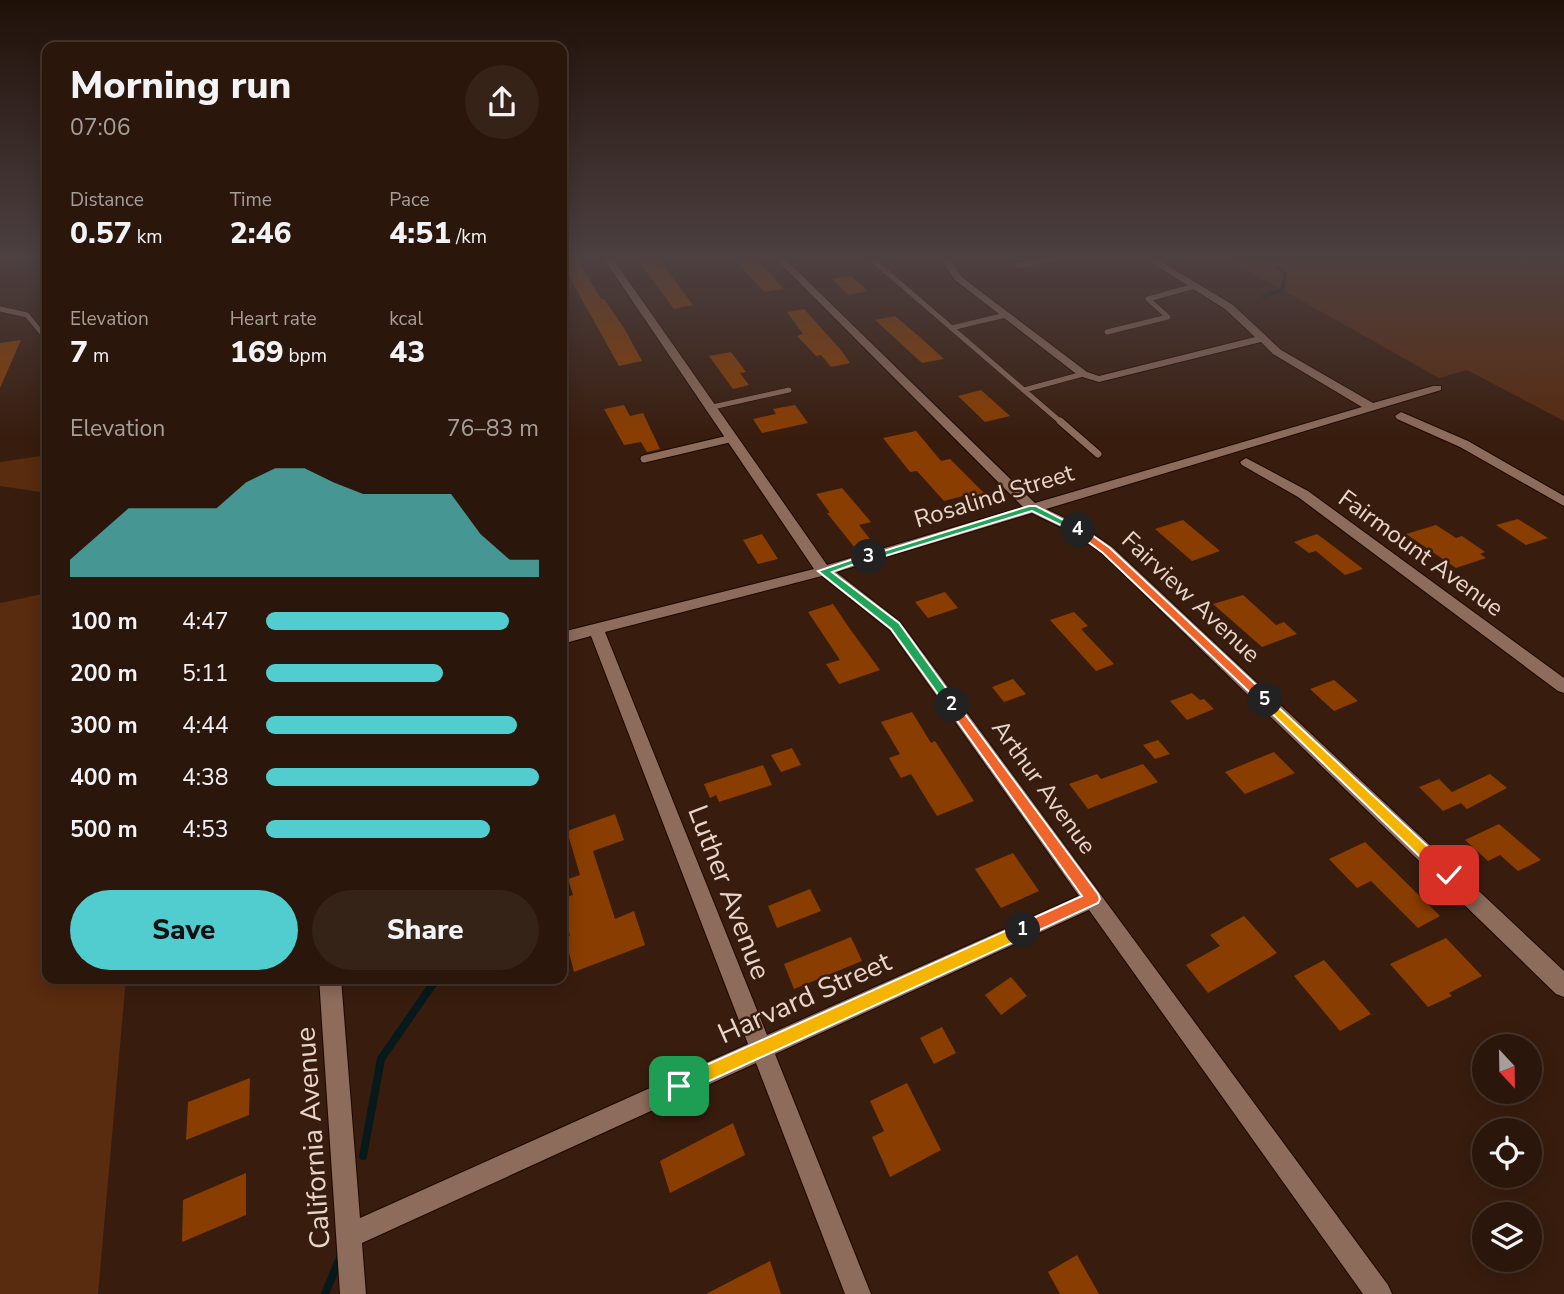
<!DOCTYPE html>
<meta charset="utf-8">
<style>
:root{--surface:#2a160a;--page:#362318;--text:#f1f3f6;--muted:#a59f9c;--line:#46352b;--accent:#52cdcf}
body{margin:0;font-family:"Nunito Sans",sans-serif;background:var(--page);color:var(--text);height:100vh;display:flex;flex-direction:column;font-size:26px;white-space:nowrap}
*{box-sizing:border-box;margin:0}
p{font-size:23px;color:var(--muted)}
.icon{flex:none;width:38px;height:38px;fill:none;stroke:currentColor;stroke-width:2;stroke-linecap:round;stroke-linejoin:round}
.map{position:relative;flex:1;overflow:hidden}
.side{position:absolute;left:42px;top:42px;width:525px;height:942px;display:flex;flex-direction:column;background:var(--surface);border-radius:14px;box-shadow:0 4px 18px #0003,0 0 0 2px var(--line)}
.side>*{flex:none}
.needle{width:46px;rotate:158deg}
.buttons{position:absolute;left:1472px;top:1034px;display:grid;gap:14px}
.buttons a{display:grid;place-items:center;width:70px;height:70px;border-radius:50%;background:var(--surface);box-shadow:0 4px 18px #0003,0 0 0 2px var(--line);font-size:35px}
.pin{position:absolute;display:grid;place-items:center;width:60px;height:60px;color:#fff;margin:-30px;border-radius:14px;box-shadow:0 4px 10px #0006}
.km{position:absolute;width:35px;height:35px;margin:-18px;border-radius:50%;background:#222;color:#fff;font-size:19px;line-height:35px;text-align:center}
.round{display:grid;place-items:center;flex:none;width:74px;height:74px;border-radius:37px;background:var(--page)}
.overview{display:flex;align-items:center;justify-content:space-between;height:119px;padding:0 28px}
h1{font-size:38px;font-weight:800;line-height:52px}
.metrics{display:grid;grid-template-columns:repeat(3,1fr);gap:10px;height:119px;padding:7px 28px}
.metrics div{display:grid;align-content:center}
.metrics b{font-size:30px;font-weight:800}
.metrics small{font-size:19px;font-weight:400}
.metrics p{font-size:19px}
.chart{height:196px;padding:14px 28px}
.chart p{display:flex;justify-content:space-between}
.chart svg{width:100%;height:126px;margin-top:7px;fill:var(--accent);opacity:.7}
.cta{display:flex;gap:14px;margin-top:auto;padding:14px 28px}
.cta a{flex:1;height:80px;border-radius:42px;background:var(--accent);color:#111;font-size:28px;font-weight:800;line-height:80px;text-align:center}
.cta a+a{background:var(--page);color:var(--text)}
ul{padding:0 28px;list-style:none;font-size:23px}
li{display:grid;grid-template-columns:112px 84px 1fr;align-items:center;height:52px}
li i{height:18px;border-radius:9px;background:var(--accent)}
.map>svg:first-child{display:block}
.green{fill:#592b0f}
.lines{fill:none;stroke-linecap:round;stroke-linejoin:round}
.stream-far1{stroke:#07191a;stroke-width:3.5}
.stream{stroke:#07191a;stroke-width:8}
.building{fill:#8a3d00}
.service-far1-casing{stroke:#1e0600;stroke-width:6}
.service-casing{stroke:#1e0600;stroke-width:9}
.minor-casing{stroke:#1e0600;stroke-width:2}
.service-far1{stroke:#8d6c5b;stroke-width:5}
.service{stroke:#8d6c5b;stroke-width:7}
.minor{fill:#8d6c5b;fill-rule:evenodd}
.split-1{fill:#f5b400;stroke:#fff;stroke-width:2}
.split-2{fill:#f0652b;stroke:#fff;stroke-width:2}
.split-3{fill:#22a559;stroke:#fff;stroke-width:2}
.split-4{fill:#22a559;stroke:#fff;stroke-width:2}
.split-5{fill:#f0652b;stroke:#fff;stroke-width:2}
.split-6{fill:#f5b400;stroke:#fff;stroke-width:2}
.labels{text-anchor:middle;stroke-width:5;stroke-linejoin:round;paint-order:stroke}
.street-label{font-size:24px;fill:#e8d6cc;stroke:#381d0e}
.near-street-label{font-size:28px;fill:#e8d6cc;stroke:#381d0e}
</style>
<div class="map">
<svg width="1564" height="1294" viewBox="0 0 1564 1294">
<rect width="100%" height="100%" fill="#381d0e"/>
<path class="green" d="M 1222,256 L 1564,256 L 1564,421 L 1467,370 L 1439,378 Z
M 47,455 L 47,500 L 40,492 L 0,486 L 0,462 Z
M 47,593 L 47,978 L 126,978 L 98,1294 L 0,1294 L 0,603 Z"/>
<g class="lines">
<path class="stream-far1" d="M 1264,296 L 1283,289 L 1285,273 L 1268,259 L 1268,256"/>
<path class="stream" d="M 363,1156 L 381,1059 L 437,978
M 325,1294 L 339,1260"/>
</g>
<path class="building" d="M 562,256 L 575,256 L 601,299 L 604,299 L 624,328 L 642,361 L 619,366 L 571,280 Z
M 731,256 L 754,256 L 784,289 L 764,292 Z
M 658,259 L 671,276 L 693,305 L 674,309 L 639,262 Z
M 851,276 L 868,291 L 848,295 L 832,279 Z
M 804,309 L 841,350 L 850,363 L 831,367 L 821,355 L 816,356 L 797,336 L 803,334 L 787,312 Z
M 895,316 L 921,338 L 944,359 L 922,363 L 875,320 Z
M 21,340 L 0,388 L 0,343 Z
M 731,352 L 746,372 L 740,373 L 749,385 L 733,389 L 709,356 Z
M 981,390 L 1010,416 L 985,422 L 958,396 Z
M 624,405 L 630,416 L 643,413 L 660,449 L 647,452 L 641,442 L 624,445 L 604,409 Z
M 795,405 L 808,423 L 762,433 L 753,419 L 776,414 L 773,409 Z
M 916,431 L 941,461 L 950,459 L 989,498 L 970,503 L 963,496 L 944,501 L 917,471 L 910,472 L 883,438 Z
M 842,488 L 871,522 L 859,525 L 873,543 L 855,548 L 827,513 L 830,513 L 816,494 Z
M 1518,519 L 1548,538 L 1526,545 L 1496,525 Z
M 1183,520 L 1220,551 L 1192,561 L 1155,529 Z
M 1436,525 L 1456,538 L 1462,536 L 1485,552 L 1480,554 L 1486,558 L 1456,568 L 1406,534 Z
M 762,534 L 778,559 L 758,564 L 743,540 Z
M 1317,534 L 1341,552 L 1363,569 L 1345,575 L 1316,551 L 1309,553 L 1294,542 Z
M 945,592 L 958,608 L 928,618 L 915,602 Z
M 1243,595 L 1276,625 L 1284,622 L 1297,634 L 1262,647 L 1213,604 Z
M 833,604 L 850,629 L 880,670 L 839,684 L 826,664 L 840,660 L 808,612 Z
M 1074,612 L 1088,626 L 1081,629 L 1114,664 L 1096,671 L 1050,620 Z
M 1013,679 L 1026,694 L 1004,702 L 992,687 Z
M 1334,680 L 1358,701 L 1334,711 L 1310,689 Z
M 1192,693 L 1200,700 L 1204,699 L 1214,709 L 1187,720 L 1170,701 Z
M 912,712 L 931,743 L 935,741 L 974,801 L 937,816 L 911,774 L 901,778 L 889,758 L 900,754 L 881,722 Z
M 1158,740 L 1170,754 L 1155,759 L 1143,745 Z
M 792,748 L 801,765 L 781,772 L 771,755 Z
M 1274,752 L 1295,773 L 1245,794 L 1225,772 Z
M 1143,764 L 1158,782 L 1088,809 L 1069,784 L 1097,774 L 1101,779 Z
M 763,765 L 772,785 L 719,802 L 716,795 L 710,798 L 704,784 Z
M 1490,774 L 1507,788 L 1467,809 L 1461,803 L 1443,811 L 1419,787 L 1439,779 L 1452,792 Z
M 615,814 L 624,840 L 593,851 L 615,919 L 634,911 L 645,945 L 574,972 L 565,937 L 570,936 L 562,899 L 573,895 L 568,879 L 580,875 L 567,831 Z
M 1499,824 L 1541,860 L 1518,871 L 1500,855 L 1488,861 L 1465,840 Z
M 1365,842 L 1440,916 L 1418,928 L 1371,881 L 1357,888 L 1329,859 Z
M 1013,853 L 1039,891 L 1001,908 L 975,869 Z
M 810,889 L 821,911 L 777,928 L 768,906 Z
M 1244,916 L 1277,953 L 1208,993 L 1186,965 L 1220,946 L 1210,935 Z
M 851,937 L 862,961 L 794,989 L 784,964 Z
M 1446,938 L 1482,976 L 1449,993 L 1452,996 L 1428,1007 L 1390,964 Z
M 1324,960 L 1371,1014 L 1340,1031 L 1294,976 Z
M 1011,977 L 1027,996 L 1001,1015 L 985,995 Z
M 942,1027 L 956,1053 L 934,1064 L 920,1038 Z
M 250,1078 L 249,1115 L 186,1140 L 188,1102 Z
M 907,1083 L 941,1150 L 890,1177 L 872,1137 L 884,1131 L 870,1101 Z
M 733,1123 L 745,1155 L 670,1193 L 660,1161 Z
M 246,1173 L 246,1215 L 182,1242 L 183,1200 Z
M 1077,1255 L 1099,1294 L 1060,1294 L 1048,1272 Z
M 770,1261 L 781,1294 L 706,1294 Z"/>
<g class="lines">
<defs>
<path id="service-far1" d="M 868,256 L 1062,423
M 1018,266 L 1061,256
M 0,309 L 27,315 L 45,337
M 951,328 L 1006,315
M 1107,332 L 1168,317 L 1148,299 L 1195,286
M 1024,390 L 1083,374
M 708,408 L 789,390"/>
<path id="service" d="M 1060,421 L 1098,454
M 644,459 L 729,439"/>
<path id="minor" d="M 602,256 L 611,256 L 827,565 L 1023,507 L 773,256 L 782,256 L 1035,503 L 1362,407 L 1273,354 L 1261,342 L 1099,382 L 1079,376 L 955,280 L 939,256 L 948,256 L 961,276 L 976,288 L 1087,372 L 1099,376 L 1255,337 L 1225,309 L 1141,256 L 1152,256 L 1233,305 L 1281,350 L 1373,403 L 1433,386 L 1441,386 L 1441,390 L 1046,509 L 1079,525 L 1112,547 L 1564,971 L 1564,997 L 1556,994 L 1102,553 L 1069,531 L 1032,513 L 836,572 L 900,622 L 1388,1285 L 1392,1294 L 1363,1294 L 1089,910 L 775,1054 L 871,1294 L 845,1294 L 756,1063 L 362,1243 L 366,1294 L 340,1294 L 319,978 L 341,978 L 360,1218 L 748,1044 L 591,636 L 562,644 L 562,632 L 814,569 ZM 822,576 L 890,630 L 1079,896 L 767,1035 L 605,632 Z
M 1401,412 L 1468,441 L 1564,496 L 1564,506 L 1460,447 L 1397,419 L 1395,416 Z
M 1246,458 L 1308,491 L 1564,678 L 1564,693 L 1558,691 L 1298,497 L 1242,465 L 1240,462 Z"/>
</defs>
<use href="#service-far1" class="service-far1-casing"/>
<use href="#service" class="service-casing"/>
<use href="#minor" class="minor-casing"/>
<use href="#service-far1" class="service-far1"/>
<use href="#service" class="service"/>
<use href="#minor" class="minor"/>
</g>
<linearGradient id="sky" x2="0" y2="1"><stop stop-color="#1f1008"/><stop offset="0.59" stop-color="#4d4041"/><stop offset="1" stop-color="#4d4041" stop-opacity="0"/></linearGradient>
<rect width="1564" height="437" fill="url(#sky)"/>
<path class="split-1" d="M 1023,923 L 1029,925 L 1031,930 L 1029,935 L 685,1092 L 679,1095 L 673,1092 L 670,1086 L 673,1080 Z"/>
<path class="split-2" d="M 952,700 L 956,702 L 1098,894 L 1100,899 L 1098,903 L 1029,935 L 1018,935 L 1016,930 L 1018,925 L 1082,896 L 948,708 L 946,705 Z"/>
<path class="split-3" d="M 865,555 L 874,557 L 832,572 L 899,623 L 956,702 L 956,708 L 948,708 L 891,629 L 818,571 Z"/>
<path class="split-4" d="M 1029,506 L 1036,506 L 1083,530 L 1075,532 L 1032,511 L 872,560 L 864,557 Z"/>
<path class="split-5" d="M 1075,528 L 1082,528 L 1110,548 L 1269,697 L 1269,703 L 1261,703 L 1103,553 L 1075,532 Z"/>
<path class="split-6" d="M 1265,695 L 1454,871 L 1454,880 L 1444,880 L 1261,703 L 1259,700 Z"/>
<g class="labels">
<g class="street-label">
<text transform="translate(994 496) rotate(-17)" y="8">Rosalind Street</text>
<text transform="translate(1421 553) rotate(36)" y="8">Fairmount Avenue</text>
<text transform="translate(1191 597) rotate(43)" y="8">Fairview Avenue</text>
<text transform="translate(1044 787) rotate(54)" y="8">Arthur Avenue</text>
</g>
<g class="near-street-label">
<text transform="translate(730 892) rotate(69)" y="10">Luther Avenue</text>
<text transform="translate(804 997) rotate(-24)" y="10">Harvard Street</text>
<text transform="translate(312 1138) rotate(-94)" y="10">California Avenue</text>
</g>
</g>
</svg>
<div class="buttons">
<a><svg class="needle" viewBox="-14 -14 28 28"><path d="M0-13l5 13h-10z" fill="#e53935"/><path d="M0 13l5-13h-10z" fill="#a59f9c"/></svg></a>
<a><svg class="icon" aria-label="locate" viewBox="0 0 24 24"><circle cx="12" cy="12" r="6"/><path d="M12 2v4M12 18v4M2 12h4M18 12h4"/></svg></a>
<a><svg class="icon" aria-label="layers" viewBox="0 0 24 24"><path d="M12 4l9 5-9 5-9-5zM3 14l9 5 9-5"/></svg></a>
</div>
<div class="pin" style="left:679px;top:1086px;background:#1e9e55"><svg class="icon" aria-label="arrive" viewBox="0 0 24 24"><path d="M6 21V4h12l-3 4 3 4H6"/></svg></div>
<div class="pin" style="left:1449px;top:875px;background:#d93025"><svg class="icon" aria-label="check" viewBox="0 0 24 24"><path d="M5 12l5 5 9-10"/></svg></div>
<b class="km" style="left:1023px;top:930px">1</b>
<b class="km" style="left:952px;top:705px">2</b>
<b class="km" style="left:869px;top:557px">3</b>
<b class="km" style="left:1078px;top:530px">4</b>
<b class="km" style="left:1265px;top:700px">5</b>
<section class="side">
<div class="overview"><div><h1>Morning run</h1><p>07:06</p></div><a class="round"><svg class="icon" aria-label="share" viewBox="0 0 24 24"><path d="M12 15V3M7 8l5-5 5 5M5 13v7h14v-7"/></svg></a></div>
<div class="metrics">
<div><p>Distance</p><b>0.57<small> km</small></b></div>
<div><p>Time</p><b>2:46</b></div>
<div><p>Pace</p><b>4:51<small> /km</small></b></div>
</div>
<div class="metrics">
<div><p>Elevation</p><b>7<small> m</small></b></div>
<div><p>Heart rate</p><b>169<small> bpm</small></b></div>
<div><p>kcal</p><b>43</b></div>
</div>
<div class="chart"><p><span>Elevation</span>76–83 m</p>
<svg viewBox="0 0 160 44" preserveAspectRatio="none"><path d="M0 44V38L10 29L20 20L30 20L40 20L50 20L60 11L70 6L80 6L90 11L100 15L110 15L120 15L130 15L140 29L150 38L160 38V44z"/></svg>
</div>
<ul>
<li><b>100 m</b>4:47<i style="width:89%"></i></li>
<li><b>200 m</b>5:11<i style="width:65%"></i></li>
<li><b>300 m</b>4:44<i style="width:92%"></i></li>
<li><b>400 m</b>4:38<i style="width:100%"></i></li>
<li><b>500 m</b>4:53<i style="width:82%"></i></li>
</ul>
<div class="cta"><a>Save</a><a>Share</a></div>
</section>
</div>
